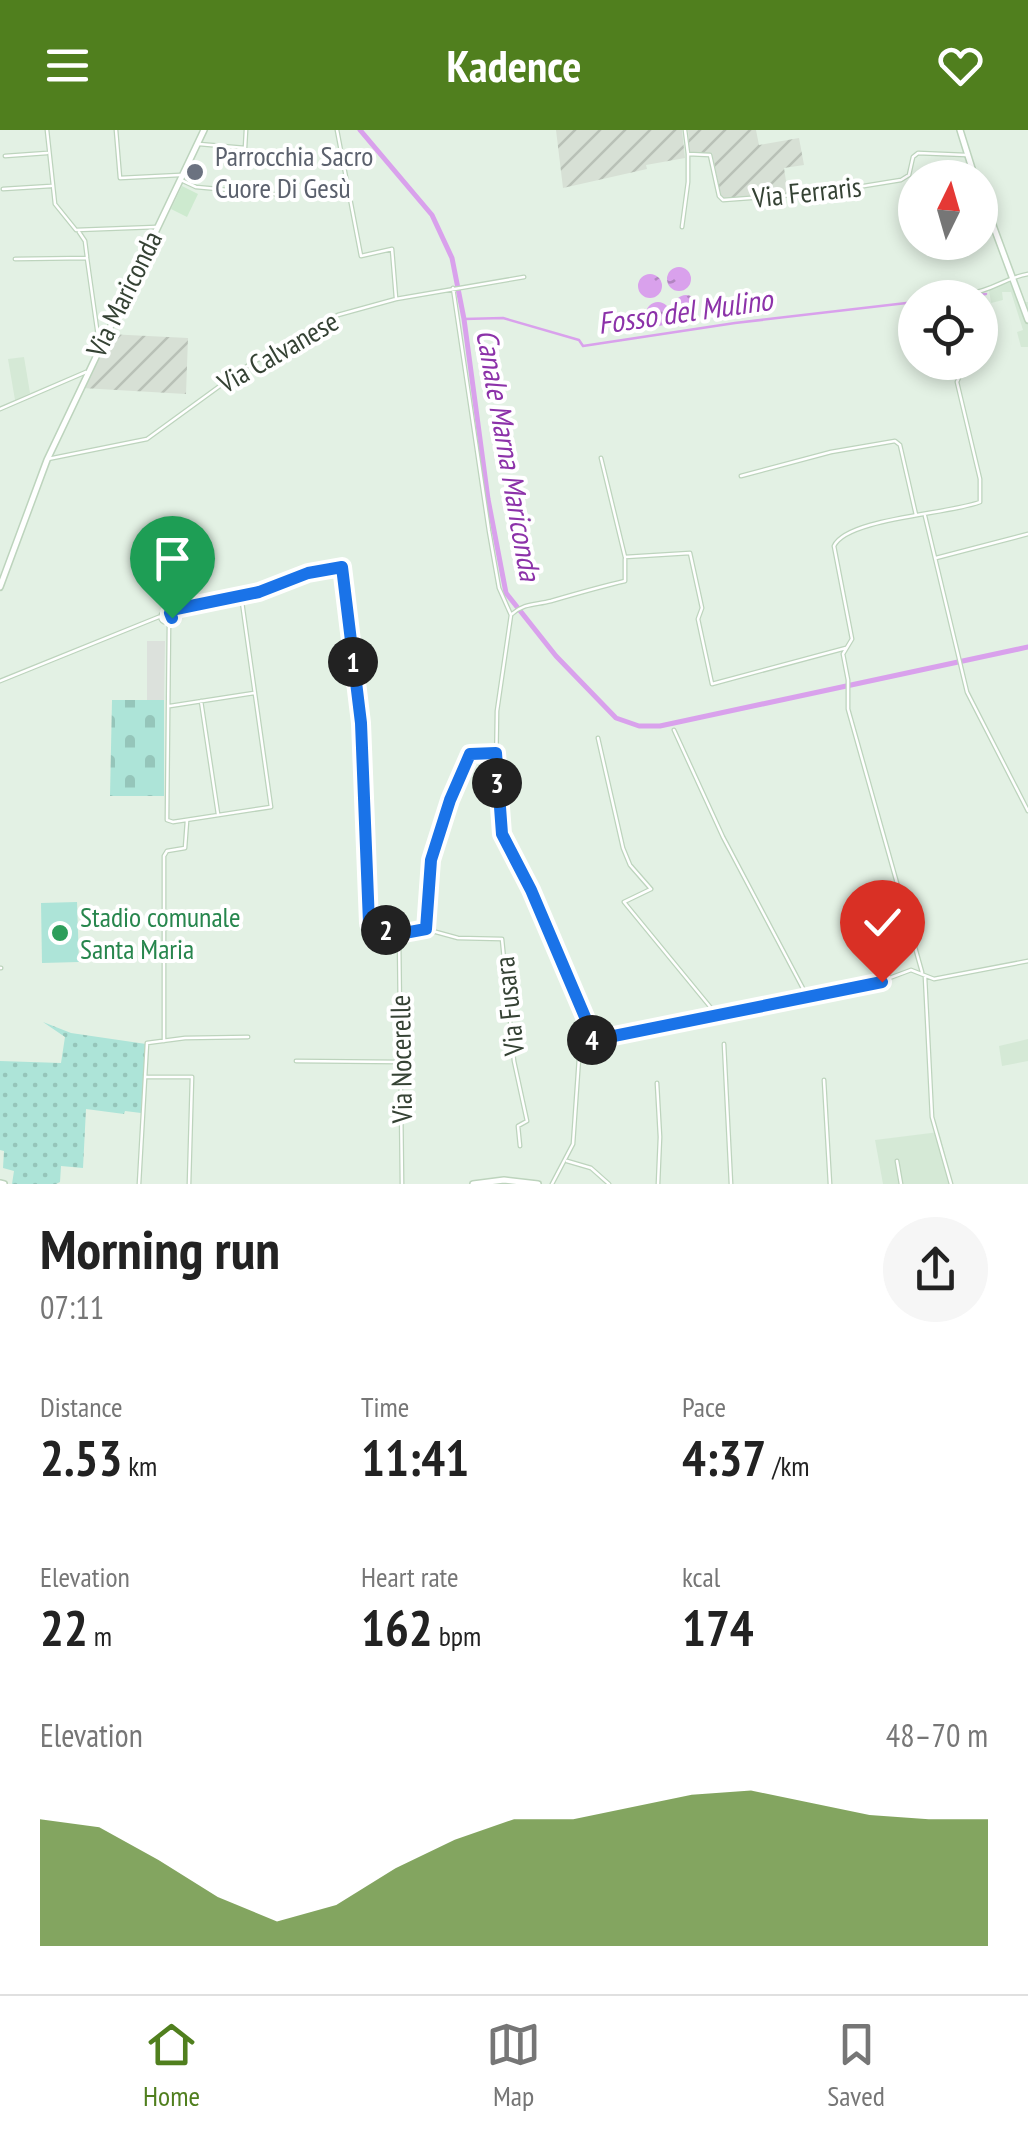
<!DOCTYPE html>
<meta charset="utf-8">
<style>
:root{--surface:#fff;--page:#f6f6f6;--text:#222;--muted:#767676;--line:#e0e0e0;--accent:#507f1e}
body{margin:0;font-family:"PT Sans Narrow",sans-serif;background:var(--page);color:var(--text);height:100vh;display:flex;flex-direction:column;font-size:38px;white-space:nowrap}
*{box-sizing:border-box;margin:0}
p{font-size:32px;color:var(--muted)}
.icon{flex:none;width:55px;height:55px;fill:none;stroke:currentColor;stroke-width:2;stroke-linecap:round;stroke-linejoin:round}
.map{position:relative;height:1054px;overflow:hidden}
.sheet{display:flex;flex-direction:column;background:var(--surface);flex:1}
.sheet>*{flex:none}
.needle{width:65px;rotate:5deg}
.tools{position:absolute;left:898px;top:30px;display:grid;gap:20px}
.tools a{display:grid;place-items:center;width:100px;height:100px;border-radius:50%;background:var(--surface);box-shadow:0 5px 15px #0003;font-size:50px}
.pin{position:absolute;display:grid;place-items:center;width:85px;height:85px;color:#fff;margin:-102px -42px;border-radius:50% 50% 50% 0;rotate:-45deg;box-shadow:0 0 10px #0007}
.pin .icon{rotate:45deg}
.km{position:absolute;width:50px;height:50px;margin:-25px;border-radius:50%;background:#222;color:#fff;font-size:28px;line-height:50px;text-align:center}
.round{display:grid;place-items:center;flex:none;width:105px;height:105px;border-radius:52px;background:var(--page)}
.headline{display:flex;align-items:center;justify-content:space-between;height:170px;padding:0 40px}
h1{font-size:55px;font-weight:700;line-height:75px}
.figures{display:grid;grid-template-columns:repeat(3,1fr);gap:15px;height:170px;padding:10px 40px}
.figures div{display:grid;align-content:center}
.figures b{font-size:50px;font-weight:700}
.figures small{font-size:28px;font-weight:400}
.figures p{font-size:28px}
.chart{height:280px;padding:20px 40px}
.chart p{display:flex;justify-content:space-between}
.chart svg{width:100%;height:180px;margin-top:10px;fill:var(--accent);opacity:.7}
header{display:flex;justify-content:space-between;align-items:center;height:130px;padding:0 40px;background:var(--accent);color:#fff;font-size:45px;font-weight:700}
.dock{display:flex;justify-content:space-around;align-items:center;height:140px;border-top:2px solid var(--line);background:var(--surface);font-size:28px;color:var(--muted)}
.dock a{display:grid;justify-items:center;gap:5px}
.dock .on{color:var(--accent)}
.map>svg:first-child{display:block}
.residential{fill:#d5e9d6}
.industrial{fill:url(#industrial-furrows)}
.education{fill:#cdeacf}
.grass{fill:url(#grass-dots)}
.cemetery{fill:url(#cemetery-stones)}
.pitch{fill:#ade4d8}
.parking{fill:#dce1dc}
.water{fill:url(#water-ripples)}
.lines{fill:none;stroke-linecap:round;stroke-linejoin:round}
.stream{stroke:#d9a1ec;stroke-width:2.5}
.canal{stroke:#d9a1ec;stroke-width:5}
.minor-casing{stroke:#bdd4bd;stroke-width:5}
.tertiary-casing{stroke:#bdd4bd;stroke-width:8}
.minor{stroke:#fff;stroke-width:2.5}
.tertiary{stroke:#fff;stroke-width:5}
.route-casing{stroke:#fff;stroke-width:20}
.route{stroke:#1a73e8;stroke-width:12}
.worship-dot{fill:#6b7280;stroke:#fff;stroke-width:4}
.leisure-dot{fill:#2e9e5b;stroke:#fff;stroke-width:4}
.labels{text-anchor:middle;stroke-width:8;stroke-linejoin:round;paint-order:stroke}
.worship-label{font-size:28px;fill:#5b616d;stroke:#fff;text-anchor:start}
.street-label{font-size:28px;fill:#354234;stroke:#fff}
.leisure-label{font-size:28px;fill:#27864d;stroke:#fff;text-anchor:start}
.water-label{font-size:30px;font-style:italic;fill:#8c32a9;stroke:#fff}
</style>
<header><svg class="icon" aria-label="menu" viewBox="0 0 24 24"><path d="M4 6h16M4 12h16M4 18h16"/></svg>Kadence<svg class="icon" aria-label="heart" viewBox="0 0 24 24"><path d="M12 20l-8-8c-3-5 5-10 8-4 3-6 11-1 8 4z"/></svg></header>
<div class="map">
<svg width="1028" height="1054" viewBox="0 0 1028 1054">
<defs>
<pattern id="industrial-furrows" width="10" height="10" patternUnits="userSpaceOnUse" patternTransform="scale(2.5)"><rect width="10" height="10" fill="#d7e0d5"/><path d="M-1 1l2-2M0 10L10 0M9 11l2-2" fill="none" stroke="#b9c1b7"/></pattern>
<pattern id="grass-dots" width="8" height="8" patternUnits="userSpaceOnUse" patternTransform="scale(2.5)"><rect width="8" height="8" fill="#ade4d8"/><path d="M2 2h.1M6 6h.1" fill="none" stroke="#95c5ba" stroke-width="1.8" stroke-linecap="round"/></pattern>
<pattern id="cemetery-stones" width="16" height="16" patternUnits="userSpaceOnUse" patternTransform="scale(2.5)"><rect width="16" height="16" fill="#ade4d8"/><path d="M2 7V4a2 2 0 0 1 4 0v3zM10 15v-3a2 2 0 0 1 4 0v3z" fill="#95c5ba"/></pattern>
<pattern id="water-ripples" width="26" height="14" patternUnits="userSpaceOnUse" patternTransform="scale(2.5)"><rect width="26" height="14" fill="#d9a1ec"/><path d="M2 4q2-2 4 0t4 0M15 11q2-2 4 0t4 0" fill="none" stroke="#b185c0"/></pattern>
</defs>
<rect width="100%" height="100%" fill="#e3f1e4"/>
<path class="residential" d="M 1014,144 L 1025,172 L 1028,172 L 1028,217 L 1021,217 L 1017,202 L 1023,200 L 1011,162 L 1002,162 L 1003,170 L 991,173 L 989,160 Z
M 24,227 L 30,263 L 15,270 L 8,229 Z
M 1028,909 L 1028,931 L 1002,936 L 999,916 Z
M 939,1002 L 953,1054 L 883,1054 L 875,1010 Z"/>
<path class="industrial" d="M 556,0 L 682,0 L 685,28 L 646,35 L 647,39 L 563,58 Z
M 688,0 L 756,0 L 759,15 L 799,8 L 804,35 L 784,38 L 788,64 L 724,68 L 721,66 L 712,23 L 690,23 Z
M 108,204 L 188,208 L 186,264 L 82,258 Z"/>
<path class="education" d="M 182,56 L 198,64 L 187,87 L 171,79 Z"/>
<path class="grass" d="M 43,892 L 71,903 L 146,914 L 141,983 L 125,981 L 124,984 L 86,979 L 83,1038 L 61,1036 L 60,1052 L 56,1054 L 12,1054 L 14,1041 L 3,1038 L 4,1021 L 0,1020 L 0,931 L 61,933 L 65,907 Z"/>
<path class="cemetery" d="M 112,570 L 164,570 L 164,666 L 110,666 Z"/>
<path class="pitch" d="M 77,772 L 79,832 L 42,833 L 41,773 Z"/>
<path class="parking" d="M 147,511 L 165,511 L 164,570 L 147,570 Z"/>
<path class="water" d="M667 149a12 12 0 1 1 24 0a12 12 0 1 1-24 0Z
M638 156a12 12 0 1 1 24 0a12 12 0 1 1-24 0Z
M674 177a12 12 0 1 1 24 0a12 12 0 1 1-24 0Z
M646 184a12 12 0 1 1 24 0a12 12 0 1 1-24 0Z"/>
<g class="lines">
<path class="stream" d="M 955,168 L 986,164
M 464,189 L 503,188 L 579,210 L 583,216 L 735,193 L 915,172"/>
<path class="canal" d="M 360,0 L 432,85 L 452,128 L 464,189 L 488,369 L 506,463 L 556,526 L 616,588 L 639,596 L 660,596 L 1028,517"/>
<defs>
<path id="minor" d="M 47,0 L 55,74 L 76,100 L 156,97
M 116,0 L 120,48 L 180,45
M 337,0 L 361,126 L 392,119 L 396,168
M 685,0 L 688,24 L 710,25 L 719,66 L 723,70 L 821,63 L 901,50 L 909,45 L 913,27 L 918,23 L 966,25
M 199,14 L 245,18 L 246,0
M 5,26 L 47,23
M 181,50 L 196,57 L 295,66
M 3,59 L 51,56
M 682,97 L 688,52 L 688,24
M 79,102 L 85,111 L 87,127
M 15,129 L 87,128 L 99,213
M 453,158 L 489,401 L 499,458 L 511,485 L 497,581 L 496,645 L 501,703 L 531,760 L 588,894 L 589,911
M 967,168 L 967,164 C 993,161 1004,148 1028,144
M 0,279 L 86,242
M 601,328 L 625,427 L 690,423 L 702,478 L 698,489 L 712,554 L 846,518
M 48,329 L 147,309 L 250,234 L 338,185 L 396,169 L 524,147
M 741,346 L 831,322 L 895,311 L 900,315 L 916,385
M 925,386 L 967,562 L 1028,681
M 936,428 L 1028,404
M160.5 487a5.5 5.5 0 1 1 11 0a5.5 5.5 0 1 1-11 0Z
M 170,483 C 196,466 235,468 264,460 C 291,453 314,440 342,437 L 361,597 L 368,789 L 376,798 L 399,804 L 402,1054
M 512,484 C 524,473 536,475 551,471 C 575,464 599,457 625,451 L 625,429
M 169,492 L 167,690 L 173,692 L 271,677 L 241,465
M 0,551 L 161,486
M 201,571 L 218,684
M 170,576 L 254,563
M 674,600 L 723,707 L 807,866
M 598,608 L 623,718 L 630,735 L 651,759 L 624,772 L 716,884
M 425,799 L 458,808 L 502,809 L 514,931 L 527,991 L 518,996 L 520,1016
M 400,803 L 420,802 L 428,793 L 431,730 L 467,627 L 473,623 L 497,623
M 0,838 L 1,838
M 922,842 L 848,579 L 848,550 L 843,524 L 852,509 L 834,416 C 847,388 950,384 980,372 L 980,349 L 957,252 L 960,245 L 975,232
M 925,847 L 932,987 L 951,1054
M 592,910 L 868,856 L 911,840 L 934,849 L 1028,831
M 164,911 L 164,726 L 167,721 L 185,718 L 187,691
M 724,914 L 731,1054
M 296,931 L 400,932
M 146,947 L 192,947 L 189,1054
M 824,950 L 830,1054
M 657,953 L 660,1007 L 658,1054
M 567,1031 L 591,1038 L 609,1054
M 897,1031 L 901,1054
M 139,1054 L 147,913 L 185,908 L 248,907
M 552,1054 L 573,1014 L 579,928 L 588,912"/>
<path id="tertiary" d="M 960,0 L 975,48
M 980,60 L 1028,190
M 0,457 L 47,330 L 204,0
M 0,1053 L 4,1054
M 473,1054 L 504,1050 L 538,1054"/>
</defs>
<use href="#minor" class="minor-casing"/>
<use href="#tertiary" class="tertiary-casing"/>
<use href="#minor" class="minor"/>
<use href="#tertiary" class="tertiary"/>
</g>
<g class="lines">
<defs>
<path id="route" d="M 172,488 L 170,483 L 176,479 L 259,462 L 308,443 L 342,437 L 361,593 L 369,793 L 399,804 L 426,799 L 431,730 L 450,670 L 470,624 L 496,623 L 502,704 L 531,760 L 588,894 L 589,911 L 882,852"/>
</defs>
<use href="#route" class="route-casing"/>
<use href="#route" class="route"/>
</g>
<circle class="worship-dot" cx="195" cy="42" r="10"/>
<circle class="leisure-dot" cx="60" cy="803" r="10"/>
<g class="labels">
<g class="worship-label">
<text x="215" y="36">Parrocchia Sacro<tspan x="215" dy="32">Cuore Di Gesù</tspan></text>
</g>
<g class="street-label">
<text transform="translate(807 62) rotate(-6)" y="10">Via Ferraris</text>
<text transform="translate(124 164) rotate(-64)" y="10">Via Mariconda</text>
<text transform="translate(278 222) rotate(-30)" y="10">Via Calvanese</text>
<text transform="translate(509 876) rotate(-96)" y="10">Via Fusara</text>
<text transform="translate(401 929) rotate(-91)" y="10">Via Nocerelle</text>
</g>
<g class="leisure-label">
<text x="80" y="797">Stadio comunale<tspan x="80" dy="32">Santa Maria</tspan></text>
</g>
<g class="water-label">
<text transform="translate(685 182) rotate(-8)" y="10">Fosso del Mulino</text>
<text transform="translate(508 325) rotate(80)" y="10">Canale Marna Mariconda</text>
</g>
</g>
</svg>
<div class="tools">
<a><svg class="needle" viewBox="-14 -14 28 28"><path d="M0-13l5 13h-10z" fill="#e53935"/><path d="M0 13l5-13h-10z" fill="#767676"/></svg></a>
<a><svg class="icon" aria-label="locate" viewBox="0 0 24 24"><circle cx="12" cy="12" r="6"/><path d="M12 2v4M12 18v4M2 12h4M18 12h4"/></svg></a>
</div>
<div class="pin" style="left:172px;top:488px;background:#1e9e55"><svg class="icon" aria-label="arrive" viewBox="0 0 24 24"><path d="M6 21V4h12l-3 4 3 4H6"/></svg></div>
<div class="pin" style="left:882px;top:852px;background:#d93025"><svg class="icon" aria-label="check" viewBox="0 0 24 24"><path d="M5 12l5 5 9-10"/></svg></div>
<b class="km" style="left:353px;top:532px">1</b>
<b class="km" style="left:386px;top:800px">2</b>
<b class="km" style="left:497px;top:653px">3</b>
<b class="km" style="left:592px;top:910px">4</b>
</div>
<section class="sheet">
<div class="headline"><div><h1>Morning run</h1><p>07:11</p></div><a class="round"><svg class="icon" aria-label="share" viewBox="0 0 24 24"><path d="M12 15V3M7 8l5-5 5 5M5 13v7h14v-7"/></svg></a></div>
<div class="figures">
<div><p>Distance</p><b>2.53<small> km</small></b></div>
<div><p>Time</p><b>11:41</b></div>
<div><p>Pace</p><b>4:37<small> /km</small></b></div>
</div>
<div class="figures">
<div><p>Elevation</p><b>22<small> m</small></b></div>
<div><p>Heart rate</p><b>162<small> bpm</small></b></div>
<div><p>kcal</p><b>174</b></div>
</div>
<div class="chart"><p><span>Elevation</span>48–70 m</p>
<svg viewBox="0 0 160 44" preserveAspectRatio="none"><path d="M0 44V13L10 15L20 23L30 32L40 38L50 34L60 25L70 18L80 13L90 13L100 10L110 7L120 6L130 9L140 12L150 13L160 13V44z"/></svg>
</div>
</section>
<nav class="dock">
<a class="on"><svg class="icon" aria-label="home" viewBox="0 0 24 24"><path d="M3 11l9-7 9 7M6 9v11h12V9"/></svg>Home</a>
<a><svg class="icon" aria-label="map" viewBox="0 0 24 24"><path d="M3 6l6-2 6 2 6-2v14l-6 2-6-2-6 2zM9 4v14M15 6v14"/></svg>Map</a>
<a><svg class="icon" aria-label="saved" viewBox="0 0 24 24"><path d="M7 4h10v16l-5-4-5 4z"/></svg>Saved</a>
</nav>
